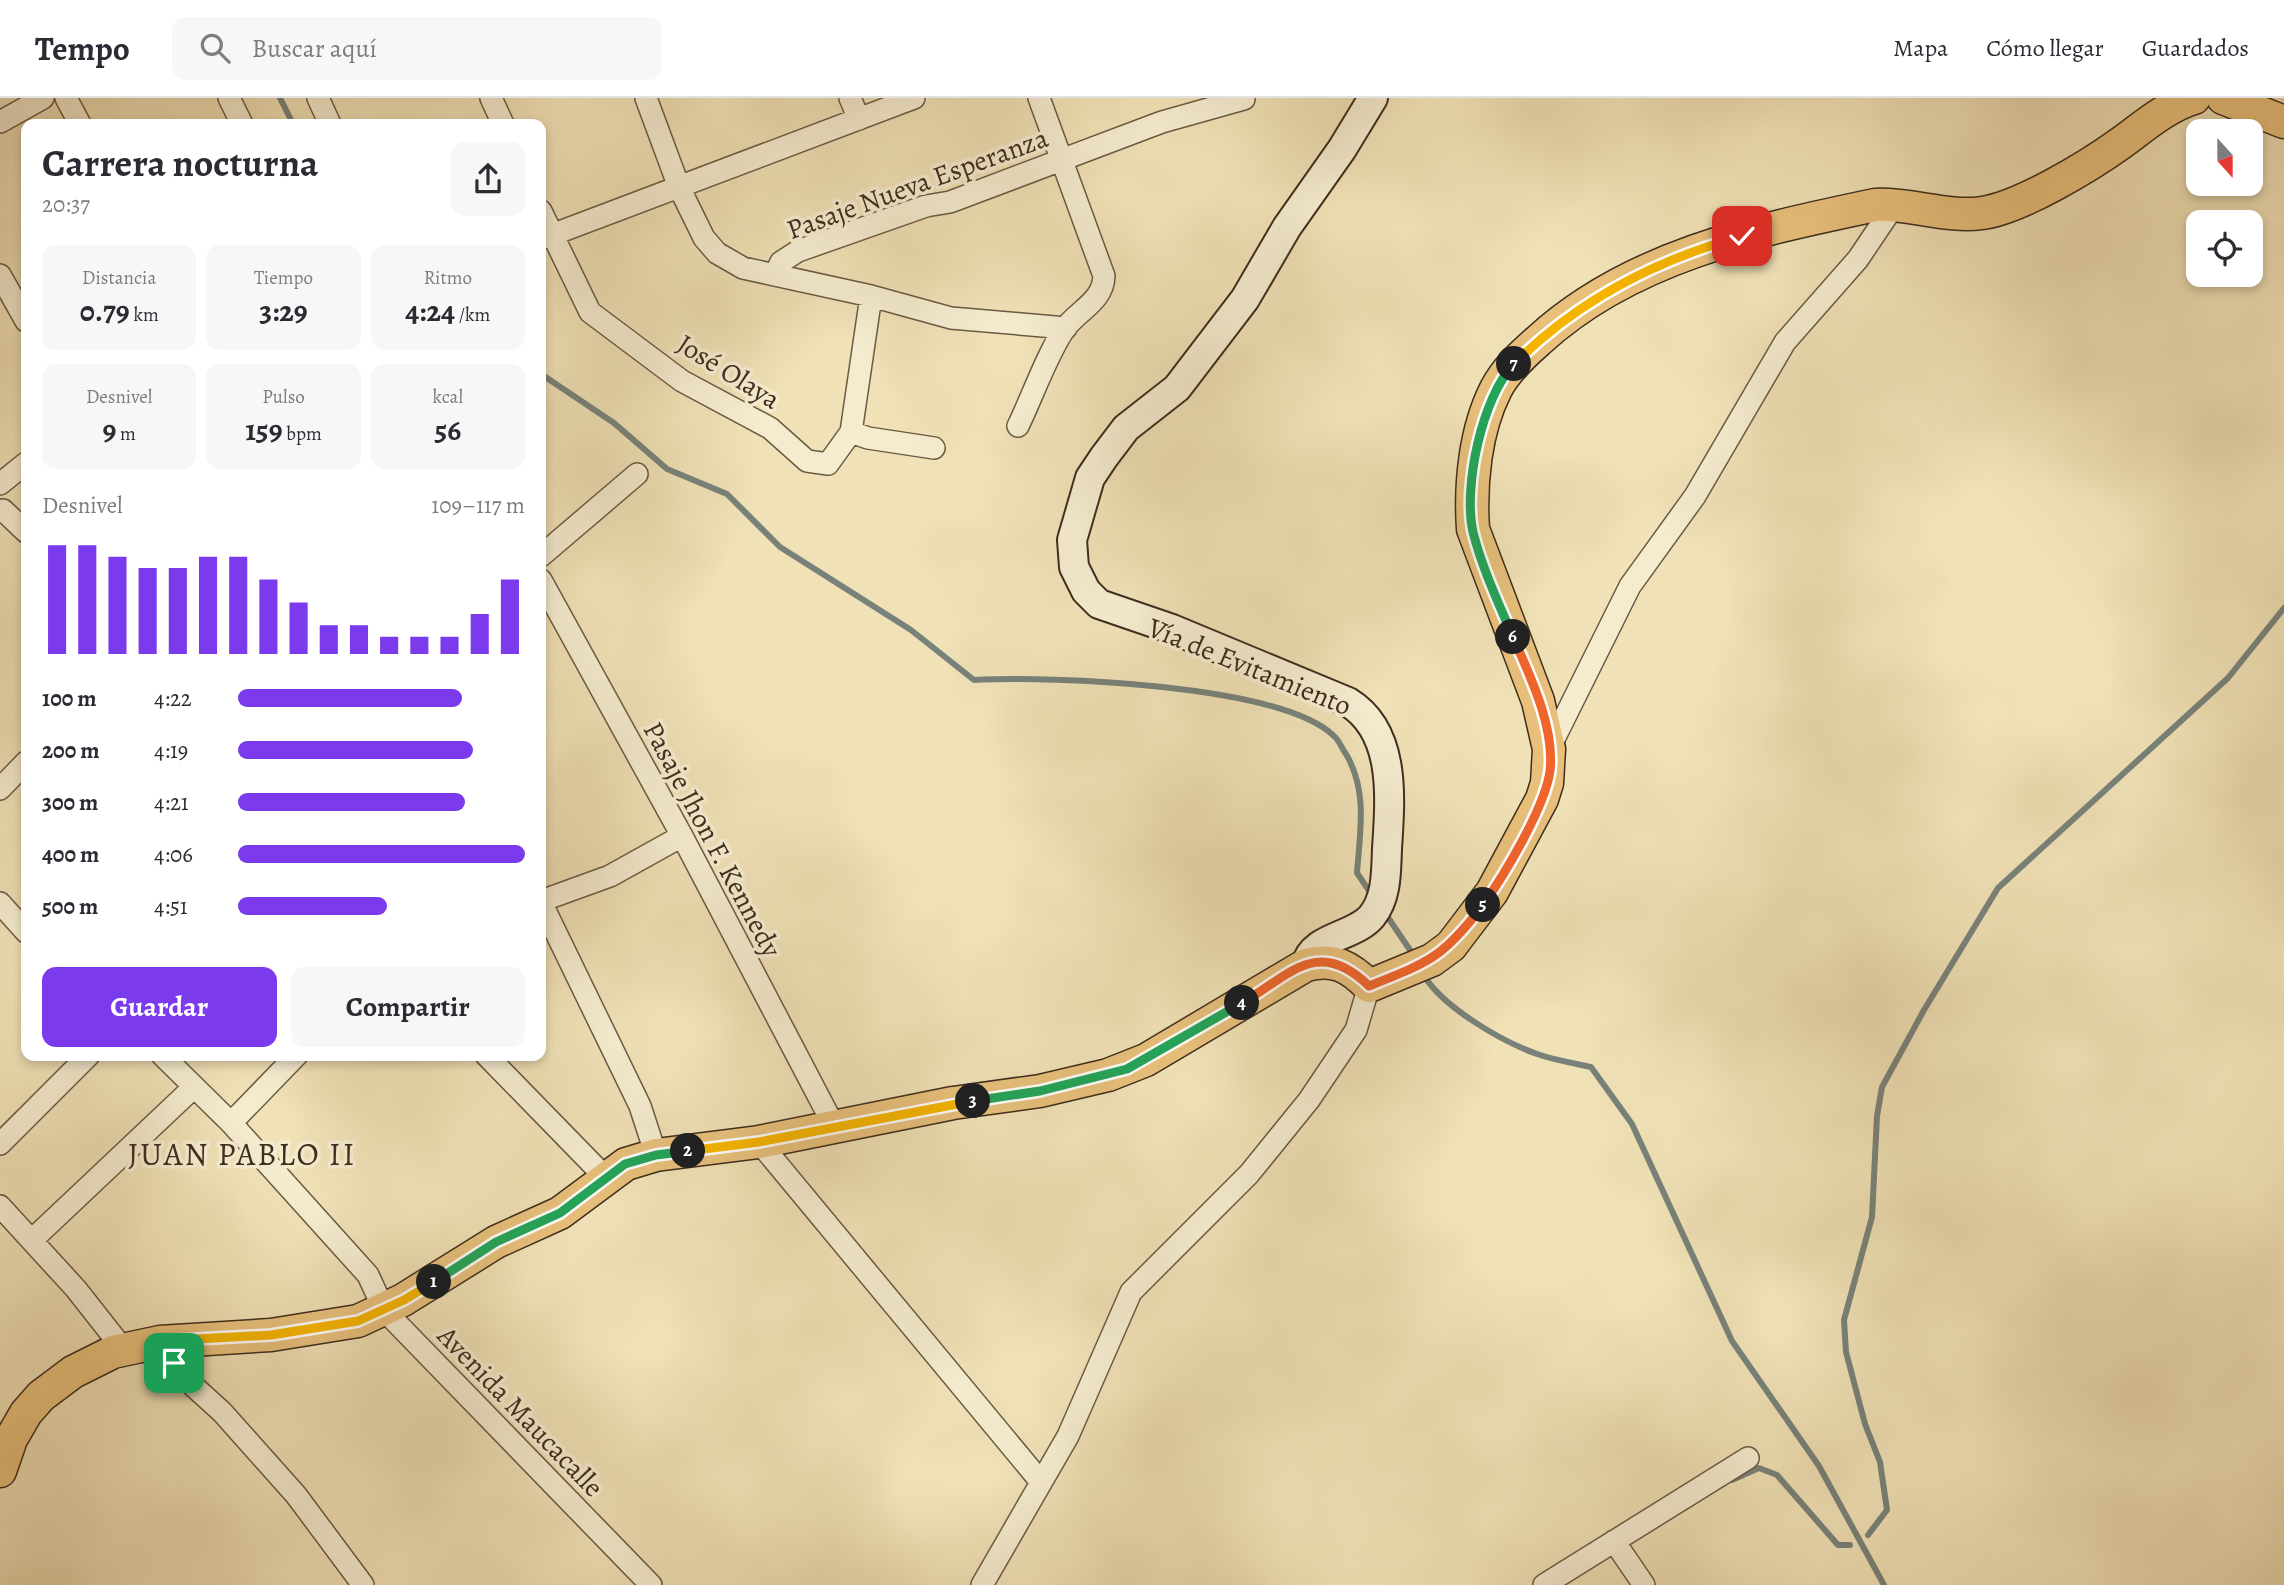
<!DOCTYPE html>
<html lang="es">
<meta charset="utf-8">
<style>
:root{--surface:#fff;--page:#f7f7f7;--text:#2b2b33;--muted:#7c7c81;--line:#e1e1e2;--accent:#7c3aed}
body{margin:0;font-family:Alegreya,serif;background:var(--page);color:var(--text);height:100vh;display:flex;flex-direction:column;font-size:26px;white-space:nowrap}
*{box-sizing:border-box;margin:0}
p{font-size:23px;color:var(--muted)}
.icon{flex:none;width:38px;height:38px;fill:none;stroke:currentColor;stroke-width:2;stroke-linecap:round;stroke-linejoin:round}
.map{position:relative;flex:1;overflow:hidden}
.sheet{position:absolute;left:21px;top:21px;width:525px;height:942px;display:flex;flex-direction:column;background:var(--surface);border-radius:14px;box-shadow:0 4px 10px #0003}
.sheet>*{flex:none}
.needle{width:46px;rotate:159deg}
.buttons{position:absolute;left:2186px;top:21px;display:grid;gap:14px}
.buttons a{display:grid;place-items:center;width:77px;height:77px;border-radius:14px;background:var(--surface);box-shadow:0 4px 10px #0003;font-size:35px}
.pin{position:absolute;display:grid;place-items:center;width:60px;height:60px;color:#fff;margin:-30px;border-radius:14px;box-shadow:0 4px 10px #0006}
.km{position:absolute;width:35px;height:35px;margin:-18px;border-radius:50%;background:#222;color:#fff;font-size:19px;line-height:35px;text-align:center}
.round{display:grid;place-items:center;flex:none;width:74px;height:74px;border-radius:14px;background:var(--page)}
.summary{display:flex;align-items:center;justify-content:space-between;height:119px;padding:0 21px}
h1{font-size:38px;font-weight:700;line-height:52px}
.figures{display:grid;grid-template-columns:repeat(3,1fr);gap:10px;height:119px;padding:7px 21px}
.figures div{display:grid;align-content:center;border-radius:14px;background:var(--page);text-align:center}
.figures b{font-size:30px;font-weight:700}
.figures small{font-size:19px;font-weight:400}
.figures p{font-size:19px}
.chart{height:196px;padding:14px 21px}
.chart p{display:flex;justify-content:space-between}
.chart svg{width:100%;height:126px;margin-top:7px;stroke:var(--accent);stroke-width:6}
.button{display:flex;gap:14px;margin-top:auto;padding:14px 21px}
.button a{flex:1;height:80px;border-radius:14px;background:var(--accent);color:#fff;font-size:28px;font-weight:700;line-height:80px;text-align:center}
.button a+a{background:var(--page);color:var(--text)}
ul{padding:0 21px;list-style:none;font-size:23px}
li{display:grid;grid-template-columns:112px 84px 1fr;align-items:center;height:52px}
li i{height:18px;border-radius:9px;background:var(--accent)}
header{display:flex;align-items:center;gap:42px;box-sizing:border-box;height:98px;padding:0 35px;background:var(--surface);border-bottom:2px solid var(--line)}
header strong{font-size:33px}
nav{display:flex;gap:38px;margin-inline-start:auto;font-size:24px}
.search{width:490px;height:63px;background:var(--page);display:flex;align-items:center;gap:18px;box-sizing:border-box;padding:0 24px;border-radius:14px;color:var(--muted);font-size:26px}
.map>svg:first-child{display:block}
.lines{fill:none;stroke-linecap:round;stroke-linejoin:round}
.stream{stroke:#78827a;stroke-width:6}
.street-casing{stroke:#6a5a44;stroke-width:24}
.secondary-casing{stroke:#3e2d1e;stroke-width:32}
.primary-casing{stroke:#3e2d1e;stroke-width:35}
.street{stroke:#f5ecd0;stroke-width:21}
.secondary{stroke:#f5ecd0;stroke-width:28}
.primary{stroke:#e8c07b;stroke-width:32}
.split-1-casing{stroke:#fff;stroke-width:14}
.split-2-casing{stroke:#fff;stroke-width:14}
.split-3-casing{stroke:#fff;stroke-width:14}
.split-4-casing{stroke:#fff;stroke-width:14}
.split-5-casing{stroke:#fff;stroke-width:14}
.split-6-casing{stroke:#fff;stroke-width:14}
.split-7-casing{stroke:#fff;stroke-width:14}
.split-8-casing{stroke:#fff;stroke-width:14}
.split-1{stroke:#f5b400;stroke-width:9}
.split-2{stroke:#22a559;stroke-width:9}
.split-3{stroke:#f5b400;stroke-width:9}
.split-4{stroke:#22a559;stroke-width:9}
.split-5{stroke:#f0652b;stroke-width:9}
.split-6{stroke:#f0652b;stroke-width:9}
.split-7{stroke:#22a559;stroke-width:9}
.split-8{stroke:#f5b400;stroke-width:9}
.labels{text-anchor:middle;stroke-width:7;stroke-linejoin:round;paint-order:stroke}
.street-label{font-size:28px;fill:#3e2d1e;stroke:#f5ecd0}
.quarter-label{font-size:32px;letter-spacing:2px;fill:#3e2d1e;stroke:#f5ecd0}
</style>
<header>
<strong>Tempo</strong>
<div class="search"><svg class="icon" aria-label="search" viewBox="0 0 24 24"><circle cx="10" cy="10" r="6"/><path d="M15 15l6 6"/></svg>Buscar aquí</div>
<nav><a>Mapa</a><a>Cómo llegar</a><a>Guardados</a></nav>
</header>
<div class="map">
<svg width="2284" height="1487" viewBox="0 0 2284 1487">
<rect width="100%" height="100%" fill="#f0e1b6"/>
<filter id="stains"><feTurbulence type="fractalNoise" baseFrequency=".00286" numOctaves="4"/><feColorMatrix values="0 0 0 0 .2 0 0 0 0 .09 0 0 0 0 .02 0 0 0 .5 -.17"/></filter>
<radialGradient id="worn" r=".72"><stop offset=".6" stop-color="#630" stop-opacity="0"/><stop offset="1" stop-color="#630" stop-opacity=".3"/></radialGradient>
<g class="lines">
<path class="stream" d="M 280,0 L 293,26
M 541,276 L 614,325 L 667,371 L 727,396 L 780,449 L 911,532 L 974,582 C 1051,578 1280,586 1334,638 C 1339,642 1342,651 1346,656 C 1368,693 1360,734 1357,775 L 1372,797
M 1385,815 L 1414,858
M 1422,874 C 1440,908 1501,943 1537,956 C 1554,962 1573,965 1591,969 L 1632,1026 L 1732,1243 L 1819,1368 L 1884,1487
M 1732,1382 L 1759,1370 L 1777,1377 L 1838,1447 L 1850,1447
M 1868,1437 L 1887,1412 L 1880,1364 L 1865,1326 L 1846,1254 L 1844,1222 L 1872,1119 L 1877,1018 L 1882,989 L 1924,912 L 1998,790 L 2228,580 L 2284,510"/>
<defs>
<path id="street" d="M 66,0 L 80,26
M 229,0 L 242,26
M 318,0 L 330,26
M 491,0 L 503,26
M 646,0 L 679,89 L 704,140 L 717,155 L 743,170 L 871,198 L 951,220 L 1066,230
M 850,0 L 859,21
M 0,24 L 43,0
M 541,113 L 590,214 L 682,283 L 770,330 L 807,363 L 828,366 L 851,334 L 868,340 L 934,350
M 541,141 L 914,0
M 775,176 L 781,164 L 798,153 L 926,108 L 950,104 L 1162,24 L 1244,1
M 0,177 L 26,223
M 1018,328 C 1031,302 1049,251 1066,229 C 1080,211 1103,203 1104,178 L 1039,0
M 851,334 L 871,198
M 0,386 L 26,365
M 3,412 L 26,434
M 541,458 L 637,376
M 541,482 L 682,738 L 834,1028
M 1549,651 L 1630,488 L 1695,398 L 1785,244 L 1858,161 L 1895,106
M 0,691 L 26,664
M 541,803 L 610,778 L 682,738
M 541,804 L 640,1008 L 656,1057
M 0,805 L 26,834
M 162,957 L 231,1025 L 368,1177 L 384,1212 L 651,1487
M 486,957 L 606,1080
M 231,1025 L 297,957
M 759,1044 L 1041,1384
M 0,1046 L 89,957
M 0,1108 L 76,1191 L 124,1252
M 32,1142 L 194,989
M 178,1242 L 174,1260 L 179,1275 L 222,1314 L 296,1397 L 363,1487
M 1614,1443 L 1644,1487
M 982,1487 L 1068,1338 L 1131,1194 L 1249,1076 L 1309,1002 L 1356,932 L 1369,888
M 1544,1487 L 1748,1360"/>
<path id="secondary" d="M 1306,867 C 1312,838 1355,839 1372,818 C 1387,799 1386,774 1387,751 C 1390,702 1397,634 1348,604 L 1172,531 L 1099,506 L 1086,493 L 1074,469 L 1072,442 L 1090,380 L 1104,359 L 1126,330 L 1177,290 L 1245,201 L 1287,129 L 1342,51 L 1373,0"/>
<path id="primary" d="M 2223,0 L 2284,24
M 0,1373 L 11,1341 L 26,1315 L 41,1298 L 73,1274 L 113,1254 L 160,1244 L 271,1237 L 358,1223 L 403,1202 L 496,1144 L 560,1115 L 626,1066 L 656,1057 L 759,1044 L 953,1005 L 1040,993 L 1108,977 L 1146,962 L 1306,867 C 1334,860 1349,868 1369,888 L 1432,862 L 1451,848 L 1492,794 L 1542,701 L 1547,685 L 1549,651 L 1538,603 L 1473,431 C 1470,386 1475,332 1496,291 C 1506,272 1522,257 1538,243 C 1630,158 1757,132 1875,107 C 1911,105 1947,120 1982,115 C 2020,110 2089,68 2121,45 C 2143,29 2167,8 2194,0"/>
</defs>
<use href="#street" class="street-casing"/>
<use href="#secondary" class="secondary-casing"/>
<use href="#primary" class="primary-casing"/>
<use href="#street" class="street"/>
<use href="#secondary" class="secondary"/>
<use href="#primary" class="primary"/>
</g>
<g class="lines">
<defs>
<path id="split-1" d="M 174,1265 L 178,1242 L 271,1237 L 358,1223 L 404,1202 L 434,1184"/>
<path id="split-2" d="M 434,1184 L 496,1144 L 560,1115 L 625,1066 L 656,1057 L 688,1053"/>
<path id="split-3" d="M 688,1053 L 759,1044 L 973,1003"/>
<path id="split-4" d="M 973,1003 L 1040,993 L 1127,971 L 1242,905"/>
<path id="split-5" d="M 1242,905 C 1290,877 1318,838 1369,888 C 1429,864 1443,860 1483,807"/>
<path id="split-6" d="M 1483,807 C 1505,776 1545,709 1550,673 C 1555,629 1530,578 1513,539"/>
<path id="split-7" d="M 1513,539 C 1499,506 1482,470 1473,434 C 1463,389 1482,299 1514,266"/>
<path id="split-8" d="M 1514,266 C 1578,202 1656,162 1742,138"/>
</defs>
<use href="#split-1" class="split-1-casing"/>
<use href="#split-2" class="split-2-casing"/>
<use href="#split-3" class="split-3-casing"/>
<use href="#split-4" class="split-4-casing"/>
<use href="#split-5" class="split-5-casing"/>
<use href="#split-6" class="split-6-casing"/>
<use href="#split-7" class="split-7-casing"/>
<use href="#split-8" class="split-8-casing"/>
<use href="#split-1" class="split-1"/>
<use href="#split-2" class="split-2"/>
<use href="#split-3" class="split-3"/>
<use href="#split-4" class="split-4"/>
<use href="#split-5" class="split-5"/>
<use href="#split-6" class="split-6"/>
<use href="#split-7" class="split-7"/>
<use href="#split-8" class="split-8"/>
</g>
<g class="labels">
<g class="street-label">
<text transform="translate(917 85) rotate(-20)" y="10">Pasaje Nueva Esperanza</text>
<text transform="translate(729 273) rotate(32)" y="10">José Olaya</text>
<text transform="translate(1250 568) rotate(22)" y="10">Vía de Evitamiento</text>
<text transform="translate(713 741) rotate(62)" y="10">Pasaje Jhon F. Kennedy</text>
<text transform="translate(521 1313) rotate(46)" y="10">Avenida Maucacalle</text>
</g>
<g class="quarter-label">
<text x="242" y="1067">JUAN PABLO II</text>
</g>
</g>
<rect width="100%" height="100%" filter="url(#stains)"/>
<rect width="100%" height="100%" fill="url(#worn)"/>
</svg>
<div class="buttons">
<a><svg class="needle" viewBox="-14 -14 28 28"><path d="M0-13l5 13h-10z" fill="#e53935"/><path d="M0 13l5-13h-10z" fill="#7c7c81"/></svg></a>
<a><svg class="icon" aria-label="locate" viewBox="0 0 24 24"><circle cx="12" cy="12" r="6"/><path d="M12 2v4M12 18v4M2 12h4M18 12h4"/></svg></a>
</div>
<div class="pin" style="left:174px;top:1265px;background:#1e9e55"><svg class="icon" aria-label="arrive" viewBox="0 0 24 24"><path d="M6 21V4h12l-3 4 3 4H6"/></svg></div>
<div class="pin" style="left:1742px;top:138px;background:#d93025"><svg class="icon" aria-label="check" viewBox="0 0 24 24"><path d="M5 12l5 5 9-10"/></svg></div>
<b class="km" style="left:434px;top:1184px">1</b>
<b class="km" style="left:688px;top:1053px">2</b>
<b class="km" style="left:973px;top:1003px">3</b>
<b class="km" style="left:1242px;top:905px">4</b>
<b class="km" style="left:1483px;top:807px">5</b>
<b class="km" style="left:1513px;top:539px">6</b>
<b class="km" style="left:1514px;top:266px">7</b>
<section class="sheet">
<div class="summary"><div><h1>Carrera nocturna</h1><p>20:37</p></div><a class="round"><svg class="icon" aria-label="share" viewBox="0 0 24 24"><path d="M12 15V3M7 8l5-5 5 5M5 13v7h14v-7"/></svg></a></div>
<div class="figures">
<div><p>Distancia</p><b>0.79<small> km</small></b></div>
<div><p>Tiempo</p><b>3:29</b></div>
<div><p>Ritmo</p><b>4:24<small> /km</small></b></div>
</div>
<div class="figures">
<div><p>Desnivel</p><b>9<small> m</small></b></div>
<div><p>Pulso</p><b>159<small> bpm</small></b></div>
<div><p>kcal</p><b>56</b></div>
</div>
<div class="chart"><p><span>Desnivel</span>109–117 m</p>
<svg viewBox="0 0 160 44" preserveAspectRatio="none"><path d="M5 44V6M15 44V6M25 44V10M35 44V14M45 44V14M55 44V10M65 44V10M75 44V18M85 44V26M95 44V34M105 44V34M115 44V38M125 44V38M135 44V38M145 44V30M155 44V18"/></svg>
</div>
<ul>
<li><b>100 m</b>4:22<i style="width:78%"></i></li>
<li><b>200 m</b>4:19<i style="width:82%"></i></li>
<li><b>300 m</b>4:21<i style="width:79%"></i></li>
<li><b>400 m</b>4:06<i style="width:100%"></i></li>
<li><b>500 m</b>4:51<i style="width:52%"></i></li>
</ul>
<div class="button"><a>Guardar</a><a>Compartir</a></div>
</section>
</div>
